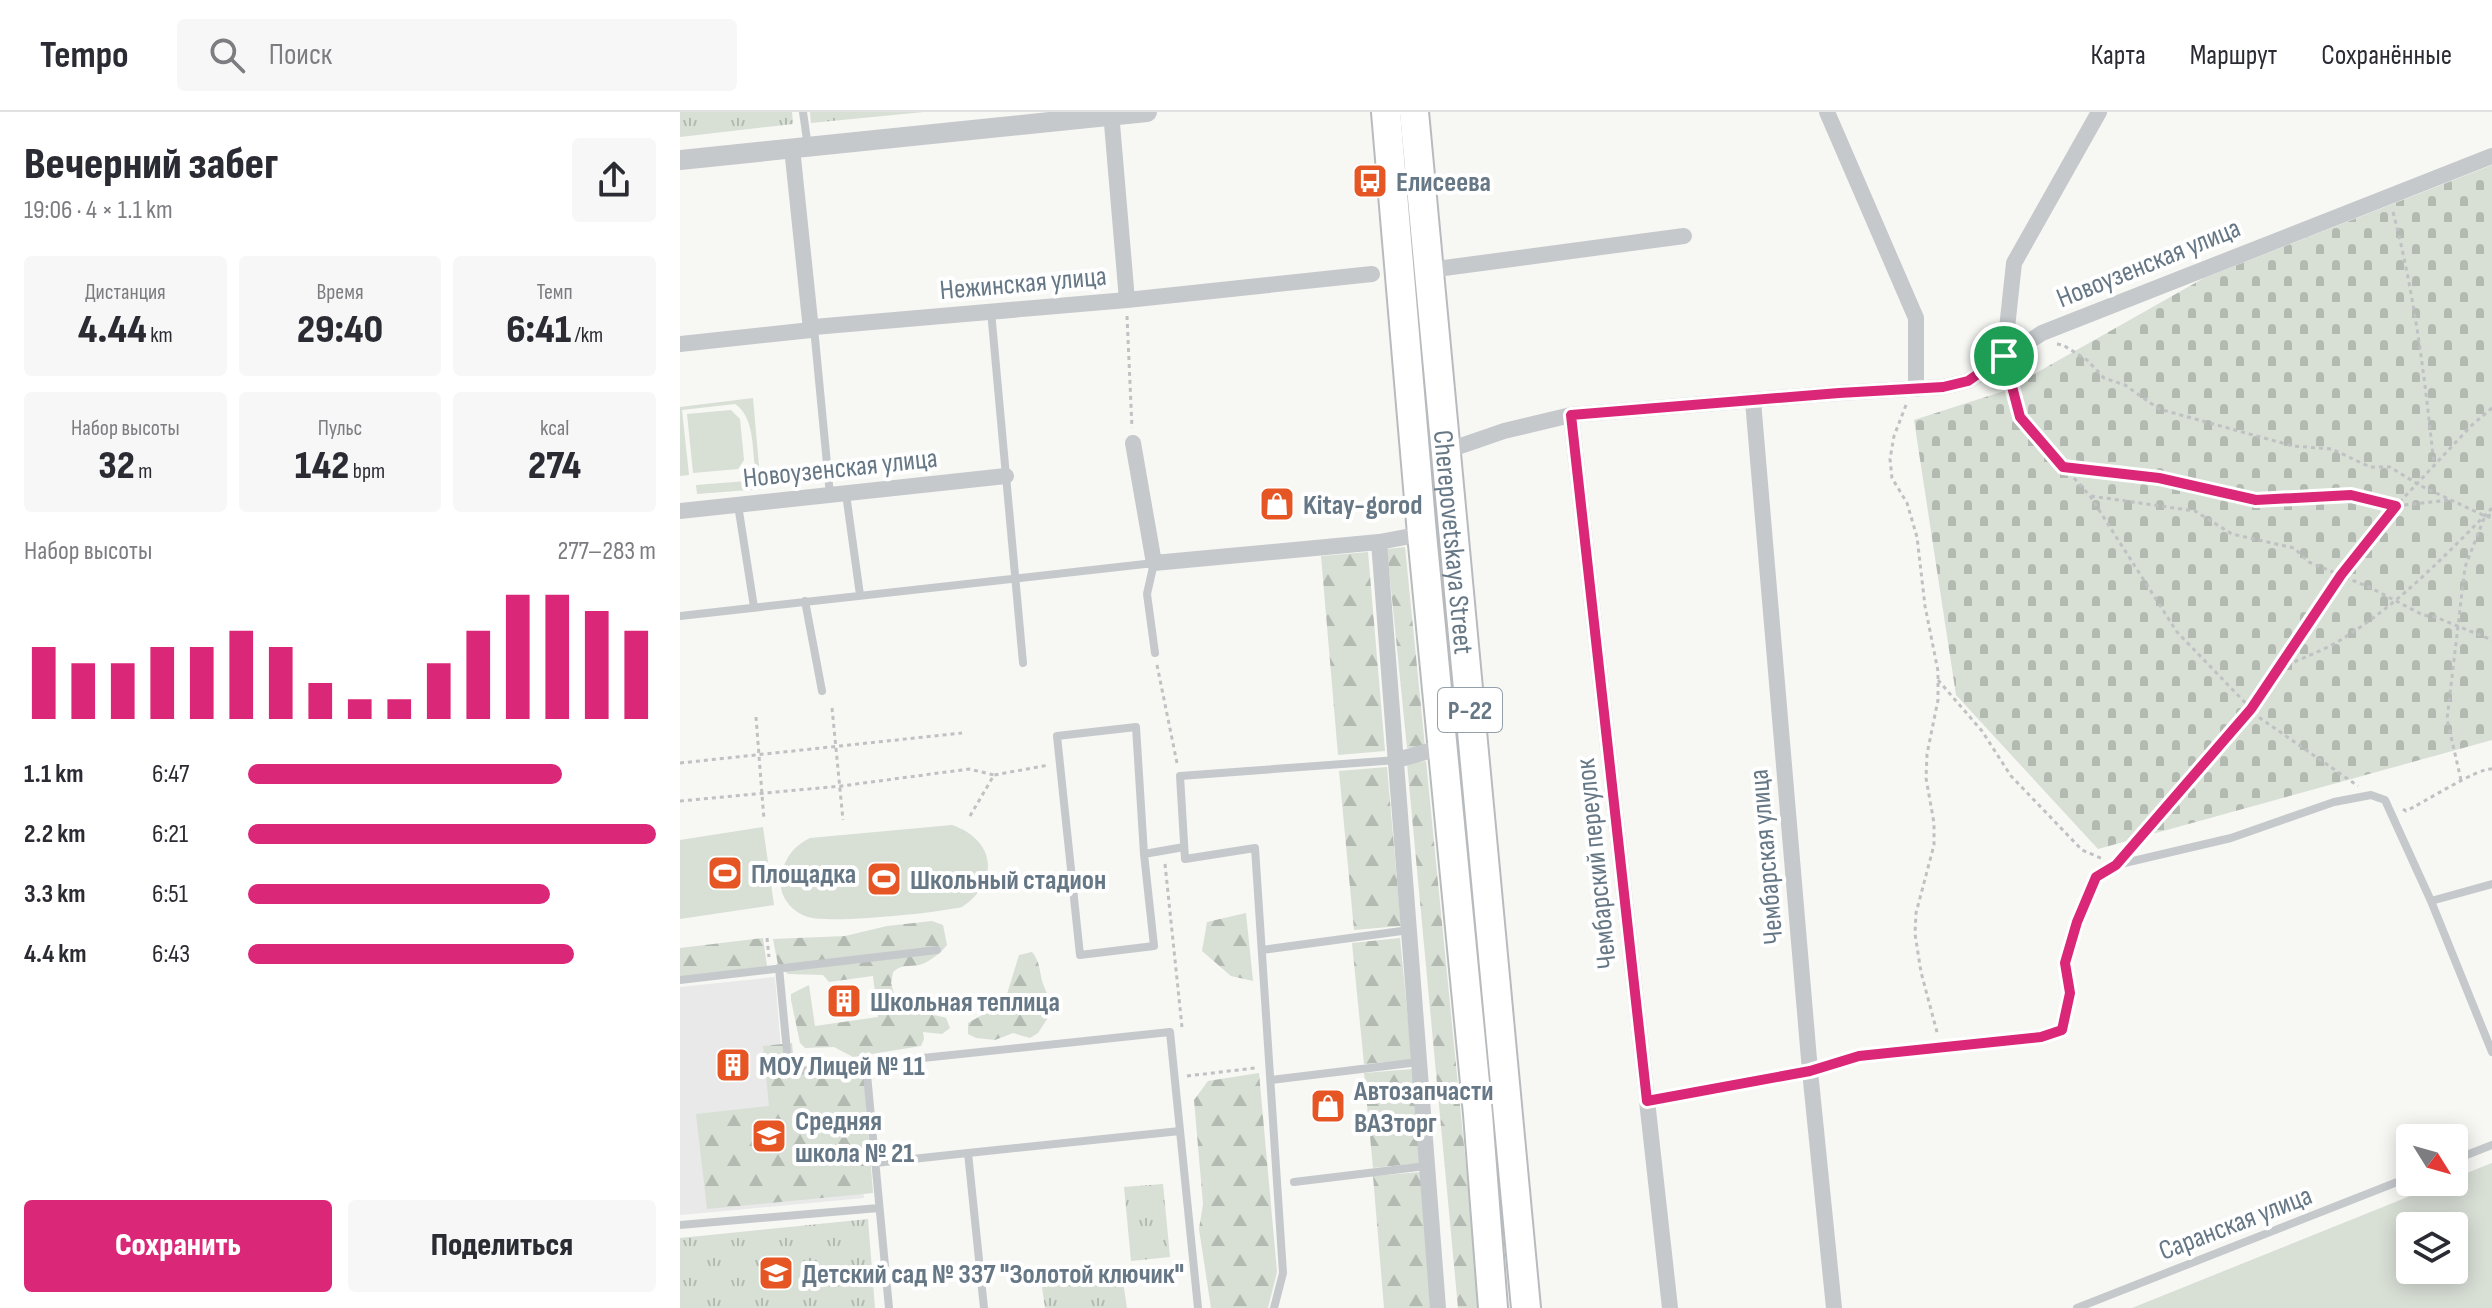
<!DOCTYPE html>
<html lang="ru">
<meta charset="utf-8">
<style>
:root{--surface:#fff;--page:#f7f7f7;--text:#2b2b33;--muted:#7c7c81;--line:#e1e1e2;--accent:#db2777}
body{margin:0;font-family:"Sofia Sans Condensed",sans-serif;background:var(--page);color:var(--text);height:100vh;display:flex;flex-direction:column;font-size:30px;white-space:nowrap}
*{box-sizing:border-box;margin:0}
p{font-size:26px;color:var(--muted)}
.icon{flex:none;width:44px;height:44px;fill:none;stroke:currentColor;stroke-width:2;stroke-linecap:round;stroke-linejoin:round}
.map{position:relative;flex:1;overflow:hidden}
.drawer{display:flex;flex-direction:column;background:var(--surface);width:680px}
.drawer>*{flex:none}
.needle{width:52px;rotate:127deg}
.buttons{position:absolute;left:1716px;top:1012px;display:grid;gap:16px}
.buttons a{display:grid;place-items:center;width:72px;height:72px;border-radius:8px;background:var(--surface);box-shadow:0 4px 20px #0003;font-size:40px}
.pin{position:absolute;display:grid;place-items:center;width:68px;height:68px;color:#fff;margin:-34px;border:4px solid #fff;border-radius:50%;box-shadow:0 2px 8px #0007}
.round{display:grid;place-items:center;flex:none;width:84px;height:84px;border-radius:8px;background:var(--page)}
.summary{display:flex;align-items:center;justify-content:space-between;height:136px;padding:0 24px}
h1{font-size:44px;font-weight:800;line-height:60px}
.stats{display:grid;grid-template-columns:repeat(3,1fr);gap:12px;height:136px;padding:8px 24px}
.stats div{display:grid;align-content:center;border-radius:8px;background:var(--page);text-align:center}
.stats b{font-size:40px;font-weight:800}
.stats small{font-size:22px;font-weight:400}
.stats p{font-size:22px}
.chart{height:224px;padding:16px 24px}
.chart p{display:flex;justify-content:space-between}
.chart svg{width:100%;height:144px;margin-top:8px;stroke:var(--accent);stroke-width:6}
.primary-button{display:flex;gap:16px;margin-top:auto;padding:16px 24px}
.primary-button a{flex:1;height:92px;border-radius:8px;background:var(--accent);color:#fff;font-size:32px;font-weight:800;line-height:92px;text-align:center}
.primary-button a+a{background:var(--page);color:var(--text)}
ul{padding:0 24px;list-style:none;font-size:26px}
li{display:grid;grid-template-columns:128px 96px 1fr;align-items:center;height:60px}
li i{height:20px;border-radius:10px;background:var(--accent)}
header{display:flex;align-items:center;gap:48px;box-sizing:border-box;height:112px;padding:0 40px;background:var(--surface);border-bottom:2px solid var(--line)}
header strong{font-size:38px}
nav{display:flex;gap:44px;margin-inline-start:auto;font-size:28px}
.search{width:560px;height:72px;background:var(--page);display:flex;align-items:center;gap:20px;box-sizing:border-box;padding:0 28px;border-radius:8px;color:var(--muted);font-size:30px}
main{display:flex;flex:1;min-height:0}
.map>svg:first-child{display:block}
.built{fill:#e8e9e8}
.grass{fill:#d8dfd5;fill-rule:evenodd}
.forest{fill:url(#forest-firs)}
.cemetery{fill:url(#cemetery-stones)}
.park{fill:url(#park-tufts)}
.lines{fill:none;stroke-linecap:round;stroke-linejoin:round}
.trunk-casing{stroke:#b8bbbe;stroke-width:32}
.path{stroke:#bfc1c3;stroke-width:3;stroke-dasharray:4 4;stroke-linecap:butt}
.service{stroke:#c5c9cc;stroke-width:8}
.minor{stroke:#c5c9cc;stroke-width:16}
.tertiary{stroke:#c5c9cc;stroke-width:20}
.trunk{stroke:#fff;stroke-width:28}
.route-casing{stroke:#fff;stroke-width:16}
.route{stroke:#db2777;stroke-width:10}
.labels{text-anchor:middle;stroke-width:8;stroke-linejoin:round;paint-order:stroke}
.shield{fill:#fff;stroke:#94a0aa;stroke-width:2}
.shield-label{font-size:26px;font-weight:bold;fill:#667786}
.poi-label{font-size:28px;font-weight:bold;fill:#667786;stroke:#fff;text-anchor:start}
.street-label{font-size:28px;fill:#667786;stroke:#fff}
</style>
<header>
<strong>Tempo</strong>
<div class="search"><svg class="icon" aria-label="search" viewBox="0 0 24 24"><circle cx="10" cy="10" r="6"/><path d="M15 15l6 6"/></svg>Поиск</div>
<nav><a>Карта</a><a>Маршрут</a><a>Сохранённые</a></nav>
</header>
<main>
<section class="drawer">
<div class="summary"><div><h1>Вечерний забег</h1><p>19:06 · 4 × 1.1 km</p></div><a class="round"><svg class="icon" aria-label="share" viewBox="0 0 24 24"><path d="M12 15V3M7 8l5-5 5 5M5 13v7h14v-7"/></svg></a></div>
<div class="stats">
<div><p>Дистанция</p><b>4.44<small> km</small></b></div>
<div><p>Время</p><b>29:40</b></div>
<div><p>Темп</p><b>6:41<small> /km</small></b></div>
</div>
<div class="stats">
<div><p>Набор высоты</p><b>32<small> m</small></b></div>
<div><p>Пульс</p><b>142<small> bpm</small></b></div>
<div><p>kcal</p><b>274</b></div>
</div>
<div class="chart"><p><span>Набор высоты</span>277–283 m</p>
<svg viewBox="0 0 160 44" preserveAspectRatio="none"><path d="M5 44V22M15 44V27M25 44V27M35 44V22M45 44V22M55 44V17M65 44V22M75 44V33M85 44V38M95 44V38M105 44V27M115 44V17M125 44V6M135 44V6M145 44V11M155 44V17"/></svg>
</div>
<ul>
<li><b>1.1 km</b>6:47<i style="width:77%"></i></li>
<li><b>2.2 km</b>6:21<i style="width:100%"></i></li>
<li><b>3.3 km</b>6:51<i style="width:74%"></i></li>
<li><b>4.4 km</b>6:43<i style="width:80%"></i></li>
</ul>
<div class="primary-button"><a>Сохранить</a><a>Поделиться</a></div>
</section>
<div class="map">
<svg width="1812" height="1196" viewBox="0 0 1812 1196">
<defs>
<pattern id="forest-firs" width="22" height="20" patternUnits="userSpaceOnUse" patternTransform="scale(2)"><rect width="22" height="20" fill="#d8dfd5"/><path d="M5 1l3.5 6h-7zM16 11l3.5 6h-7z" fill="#b3bab2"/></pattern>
<pattern id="cemetery-stones" width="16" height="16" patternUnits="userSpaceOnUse" patternTransform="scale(2)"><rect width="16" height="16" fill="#d8dfd5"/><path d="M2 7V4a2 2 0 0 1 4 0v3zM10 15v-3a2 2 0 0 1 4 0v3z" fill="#b3bab2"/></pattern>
<pattern id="park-tufts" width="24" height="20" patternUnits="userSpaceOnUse" patternTransform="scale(2)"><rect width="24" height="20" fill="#d8dfd5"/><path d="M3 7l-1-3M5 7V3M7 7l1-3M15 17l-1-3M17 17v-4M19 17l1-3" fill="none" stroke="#b3bab2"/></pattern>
</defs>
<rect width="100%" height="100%" fill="#f7f7f4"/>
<path class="built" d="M 95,865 L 103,962 L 172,956 L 184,1086 L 0,1103 L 0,875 Z"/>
<path class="grass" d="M 73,286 L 79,354 L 75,355 C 72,333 74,305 55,292 L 2,298 L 9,363 L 0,364 L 0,295 Z
M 51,298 L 60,307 L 64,348 L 58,357 L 13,361 L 7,302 Z
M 80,368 L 81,377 L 17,382 L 16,373 Z
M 272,713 C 316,728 320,770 282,795 C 256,801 150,812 128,805 C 113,801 99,785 101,769 C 103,748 112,735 130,726 Z
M 83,715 L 94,793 L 0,807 L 0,728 Z
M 1812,1051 L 1812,1196 L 1452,1196 L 1765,1070 L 1774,1070 L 1774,1066 ZM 1730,1114 L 1774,1114 L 1774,1158 L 1730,1158 Z"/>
<path class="forest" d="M 725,435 L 745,635 L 727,636 L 707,437 Z
M 688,440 L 705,639 L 658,643 L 641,444 Z
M 746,649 L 800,1196 L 778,1196 L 727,651 Z
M 707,655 L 721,814 L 674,818 L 659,659 Z
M 566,801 L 573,869 L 551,864 L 522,839 L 527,810 Z
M 252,809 L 263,813 L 267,833 C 260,842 249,850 239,853 C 228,855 222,852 213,860 L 211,871 L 218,896 C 235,905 248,900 266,906 L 270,916 L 262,922 L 243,920 L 244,927 L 241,934 L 173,945 L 154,935 L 125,936 L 120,931 L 111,888 L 111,882 L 129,873 L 135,914 L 198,905 L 193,864 L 149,870 L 143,863 L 108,862 L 98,853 L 93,827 L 165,824 L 207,814 Z
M 83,826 L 87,854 L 0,865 L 0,836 Z
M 720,826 L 732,948 L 684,952 L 672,831 Z
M 352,840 C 361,851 359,860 363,872 C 367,882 371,888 373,898 L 358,921 L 350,926 L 333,921 L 315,928 L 296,926 L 288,922 L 288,911 L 318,894 L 327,882 L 339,843 Z
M 112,931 L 115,960 L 183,953 L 193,1081 L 27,1097 L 16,1002 L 89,994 L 83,934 Z
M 733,957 L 741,1051 L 693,1056 L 684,961 Z
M 579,961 L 597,1160 L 588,1196 L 531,1196 L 519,1117 L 523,1092 L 514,988 L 528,969 Z
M 741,1060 L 753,1196 L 704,1196 L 693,1064 Z"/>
<path class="cemetery" d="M 1812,53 L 1812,628 L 1418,737 L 1276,583 L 1234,308 L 1324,279 L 1524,166 Z"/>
<path class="park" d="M 0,0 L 112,0 L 113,12 L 0,25 Z
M 130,0 L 244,0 L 131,11 Z
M 483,1072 L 490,1145 L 451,1149 L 444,1075 Z
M 188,1107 L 195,1196 L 0,1196 L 0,1126 Z
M 442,1163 L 447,1196 L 365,1196 L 362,1175 Z"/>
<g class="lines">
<defs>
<g id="trunk">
<path d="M 706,0 L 742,422 L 798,1002 L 813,1196"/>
<path id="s1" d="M 734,0 L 846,1196"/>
</g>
</defs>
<use href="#trunk" class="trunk-casing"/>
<path class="path" d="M 1713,100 C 1735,183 1745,268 1754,353
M 447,204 L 452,316
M 1377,232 L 1383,233 L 1407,248 L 1424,266 L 1445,273 L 1479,297 L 1613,334 L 1652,337 L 1690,355 L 1710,355 L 1739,373 L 1805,404 L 1812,403
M 1328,260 L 1340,305 L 1410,384 L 1497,520 L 1580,606 L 1678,674
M 1226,293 L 1214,324 L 1210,347 L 1212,366 L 1227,391 L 1237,425 L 1245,494 L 1258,559 L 1258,588 L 1247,642 L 1246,666 L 1254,711 L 1254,733 L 1236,801 L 1235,822 L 1241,860 L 1258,924
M 1385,355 L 1479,366 L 1576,388 L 1671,383 L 1716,394 L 1769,388
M 1411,384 L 1515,399 L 1552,422 L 1614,436 L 1629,450 L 1691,476 L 1743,503 L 1755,505 L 1812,528
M 477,553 L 497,651
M 1600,556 C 1620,547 1643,539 1662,527 C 1719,492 1766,443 1812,396
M 1258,568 L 1302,619 L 1331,664 L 1402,738 L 1423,747
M 152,596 L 163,708
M 76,605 L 84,708
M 0,651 L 282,621
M 1781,668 L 1767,607 L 1785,455 L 1805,404 L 1812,406
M 0,689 L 161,674 L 289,657 L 314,663
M 1723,697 L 1726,699 C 1743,691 1799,655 1812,657
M 290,704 L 314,663 L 369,653
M 1450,737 L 1571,597 L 1661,463 L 1716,394 L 1792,313 L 1812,296
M 485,752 L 502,915
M 87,826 L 89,845
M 507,964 L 575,956"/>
<path class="service" d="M 123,0 L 128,35
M 311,199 L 343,551
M 134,216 L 150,383
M 166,382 L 180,483
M 58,393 L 74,495
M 125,489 L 142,579
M 0,504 L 474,451 L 467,482 L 475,541
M 456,615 L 464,742 L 474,834 L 400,843 L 377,624 Z
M 464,742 L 504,735
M 1751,789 L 1812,940
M 582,838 L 729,818
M 99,856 L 109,960 L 490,920 L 518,1196
M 0,868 L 257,838
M 186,952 L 209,1196
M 591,968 L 739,950
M 967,989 L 1130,959 L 1179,944 L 1361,925 L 1382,918 L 1390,881 L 1385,851 L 1397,810 L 1416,765 L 1436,753 L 1551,726 L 1654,690 L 1691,683 L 1705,688 L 1751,789 L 1812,772
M 1774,1048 L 1812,1033
M 195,1051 L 288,1041
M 614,1070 L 746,1054
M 0,1113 L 199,1096
M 304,1196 L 288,1041 L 500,1019
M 594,1196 L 603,1161 L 575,736 L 505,747 L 500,664 L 717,648
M 1397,1196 L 1730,1065"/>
<path class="minor" d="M 431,0 L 447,188
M 1147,0 L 1236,206 L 1236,277
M 112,36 L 131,218
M 749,158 L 1004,124
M 0,232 L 131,218 L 134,215 L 447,188 L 692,162
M 1324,244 L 1334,151 L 1419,0
M 1073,289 L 1130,959 L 1154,1196
M 891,303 L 990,1196
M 453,331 L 474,451 L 699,430 L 742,422
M 766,339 L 824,319 L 891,303 L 1159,281 L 1263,275 L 1288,269 L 1362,221 L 1812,44
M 0,399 L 326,364
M 699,430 L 758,1196
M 717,648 L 763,635"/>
<path class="tertiary" d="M 0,48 L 467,0"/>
<use href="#trunk" class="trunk"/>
</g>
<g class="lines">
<defs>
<path id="route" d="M 1324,244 L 1340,305 L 1383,355 L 1479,366 L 1576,388 L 1671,383 L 1716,394 L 1661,463 L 1571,597 L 1436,753 L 1416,765 L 1397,810 L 1385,851 L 1390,881 L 1382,918 L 1361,925 L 1179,944 L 1130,959 L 967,989 L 891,303 L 1159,281 L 1263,275 L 1288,269 Z"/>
</defs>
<use href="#route" class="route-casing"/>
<use href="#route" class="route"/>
</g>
<defs>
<symbol id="bus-square" viewBox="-11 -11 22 22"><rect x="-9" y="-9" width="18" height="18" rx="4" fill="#e65625" stroke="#fff"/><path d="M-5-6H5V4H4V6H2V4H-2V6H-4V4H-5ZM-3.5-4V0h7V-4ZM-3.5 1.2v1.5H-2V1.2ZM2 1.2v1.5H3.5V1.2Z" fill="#fff"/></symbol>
<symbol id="shop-square" viewBox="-11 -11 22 22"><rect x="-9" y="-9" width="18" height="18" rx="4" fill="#e65625" stroke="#fff"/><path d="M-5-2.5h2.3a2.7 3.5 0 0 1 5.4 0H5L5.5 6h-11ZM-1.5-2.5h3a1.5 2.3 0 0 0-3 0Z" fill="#fff"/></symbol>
<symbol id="stadium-square" viewBox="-11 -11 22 22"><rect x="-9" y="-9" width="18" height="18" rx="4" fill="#e65625" stroke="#fff"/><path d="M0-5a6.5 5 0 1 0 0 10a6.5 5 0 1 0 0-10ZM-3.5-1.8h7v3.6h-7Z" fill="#fff"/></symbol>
<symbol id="building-square" viewBox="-11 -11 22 22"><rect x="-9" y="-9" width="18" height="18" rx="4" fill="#e65625" stroke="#fff"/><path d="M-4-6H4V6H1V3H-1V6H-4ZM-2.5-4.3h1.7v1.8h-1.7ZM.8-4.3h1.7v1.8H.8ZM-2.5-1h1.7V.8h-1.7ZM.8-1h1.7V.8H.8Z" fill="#fff"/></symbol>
<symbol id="school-square" viewBox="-11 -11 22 22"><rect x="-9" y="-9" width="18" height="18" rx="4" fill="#e65625" stroke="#fff"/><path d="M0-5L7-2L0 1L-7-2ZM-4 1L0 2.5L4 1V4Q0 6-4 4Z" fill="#fff"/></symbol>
</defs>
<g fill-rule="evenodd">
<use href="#bus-square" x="670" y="49" width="40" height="40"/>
<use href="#shop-square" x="577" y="372" width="40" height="40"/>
<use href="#stadium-square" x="25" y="741" width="40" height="40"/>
<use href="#stadium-square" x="184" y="747" width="40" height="40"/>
<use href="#building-square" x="144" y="869" width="40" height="40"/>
<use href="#building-square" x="33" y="933" width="40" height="40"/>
<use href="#shop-square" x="628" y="974" width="40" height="40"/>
<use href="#school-square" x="69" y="1004" width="40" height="40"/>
<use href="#school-square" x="76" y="1141" width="40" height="40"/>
</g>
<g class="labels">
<rect class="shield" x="758" y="576" width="64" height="44" rx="6"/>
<g class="shield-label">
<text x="790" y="607">Р-22</text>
</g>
<g class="poi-label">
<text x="716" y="79">Елисеева</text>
<text x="623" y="402">Kitay-gorod</text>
<text x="71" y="771">Площадка</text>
<text x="230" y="777">Школьный стадион</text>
<text x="190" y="899">Школьная теплица</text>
<text x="79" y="963">МОУ Лицей № 11</text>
<text x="674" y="988">Автозапчасти<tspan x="674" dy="32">ВАЗторг</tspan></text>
<text x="115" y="1018">Средняя<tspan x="115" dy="32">школа № 21</tspan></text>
<text x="122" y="1171">Детский сад № 337 "Золотой ключик"</text>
</g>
<g class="street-label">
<text transform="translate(1468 150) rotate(-22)" y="10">Новоузенская улица</text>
<text transform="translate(343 170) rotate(-5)" y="10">Нежинская улица</text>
<text transform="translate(160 355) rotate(-6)" y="10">Новоузенская улица</text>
<text dy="10" stroke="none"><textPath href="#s1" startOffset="432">Cherepovetskaya Street</textPath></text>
<text transform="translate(1085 745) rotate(-95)" y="10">Чембарская улица</text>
<text transform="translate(915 752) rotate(-96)" y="10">Чембарский переулок</text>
<text transform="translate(1555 1110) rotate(-21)" y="10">Саранская улица</text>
</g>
</g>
</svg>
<div class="buttons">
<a><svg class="needle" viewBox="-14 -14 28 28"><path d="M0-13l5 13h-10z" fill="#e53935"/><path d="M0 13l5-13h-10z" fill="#7c7c81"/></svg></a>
<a><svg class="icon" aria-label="layers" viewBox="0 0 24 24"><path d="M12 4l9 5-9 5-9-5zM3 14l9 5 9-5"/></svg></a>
</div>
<div class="pin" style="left:1324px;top:244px;background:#1e9e55"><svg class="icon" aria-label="arrive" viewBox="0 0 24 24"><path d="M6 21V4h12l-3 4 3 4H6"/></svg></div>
</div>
</main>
